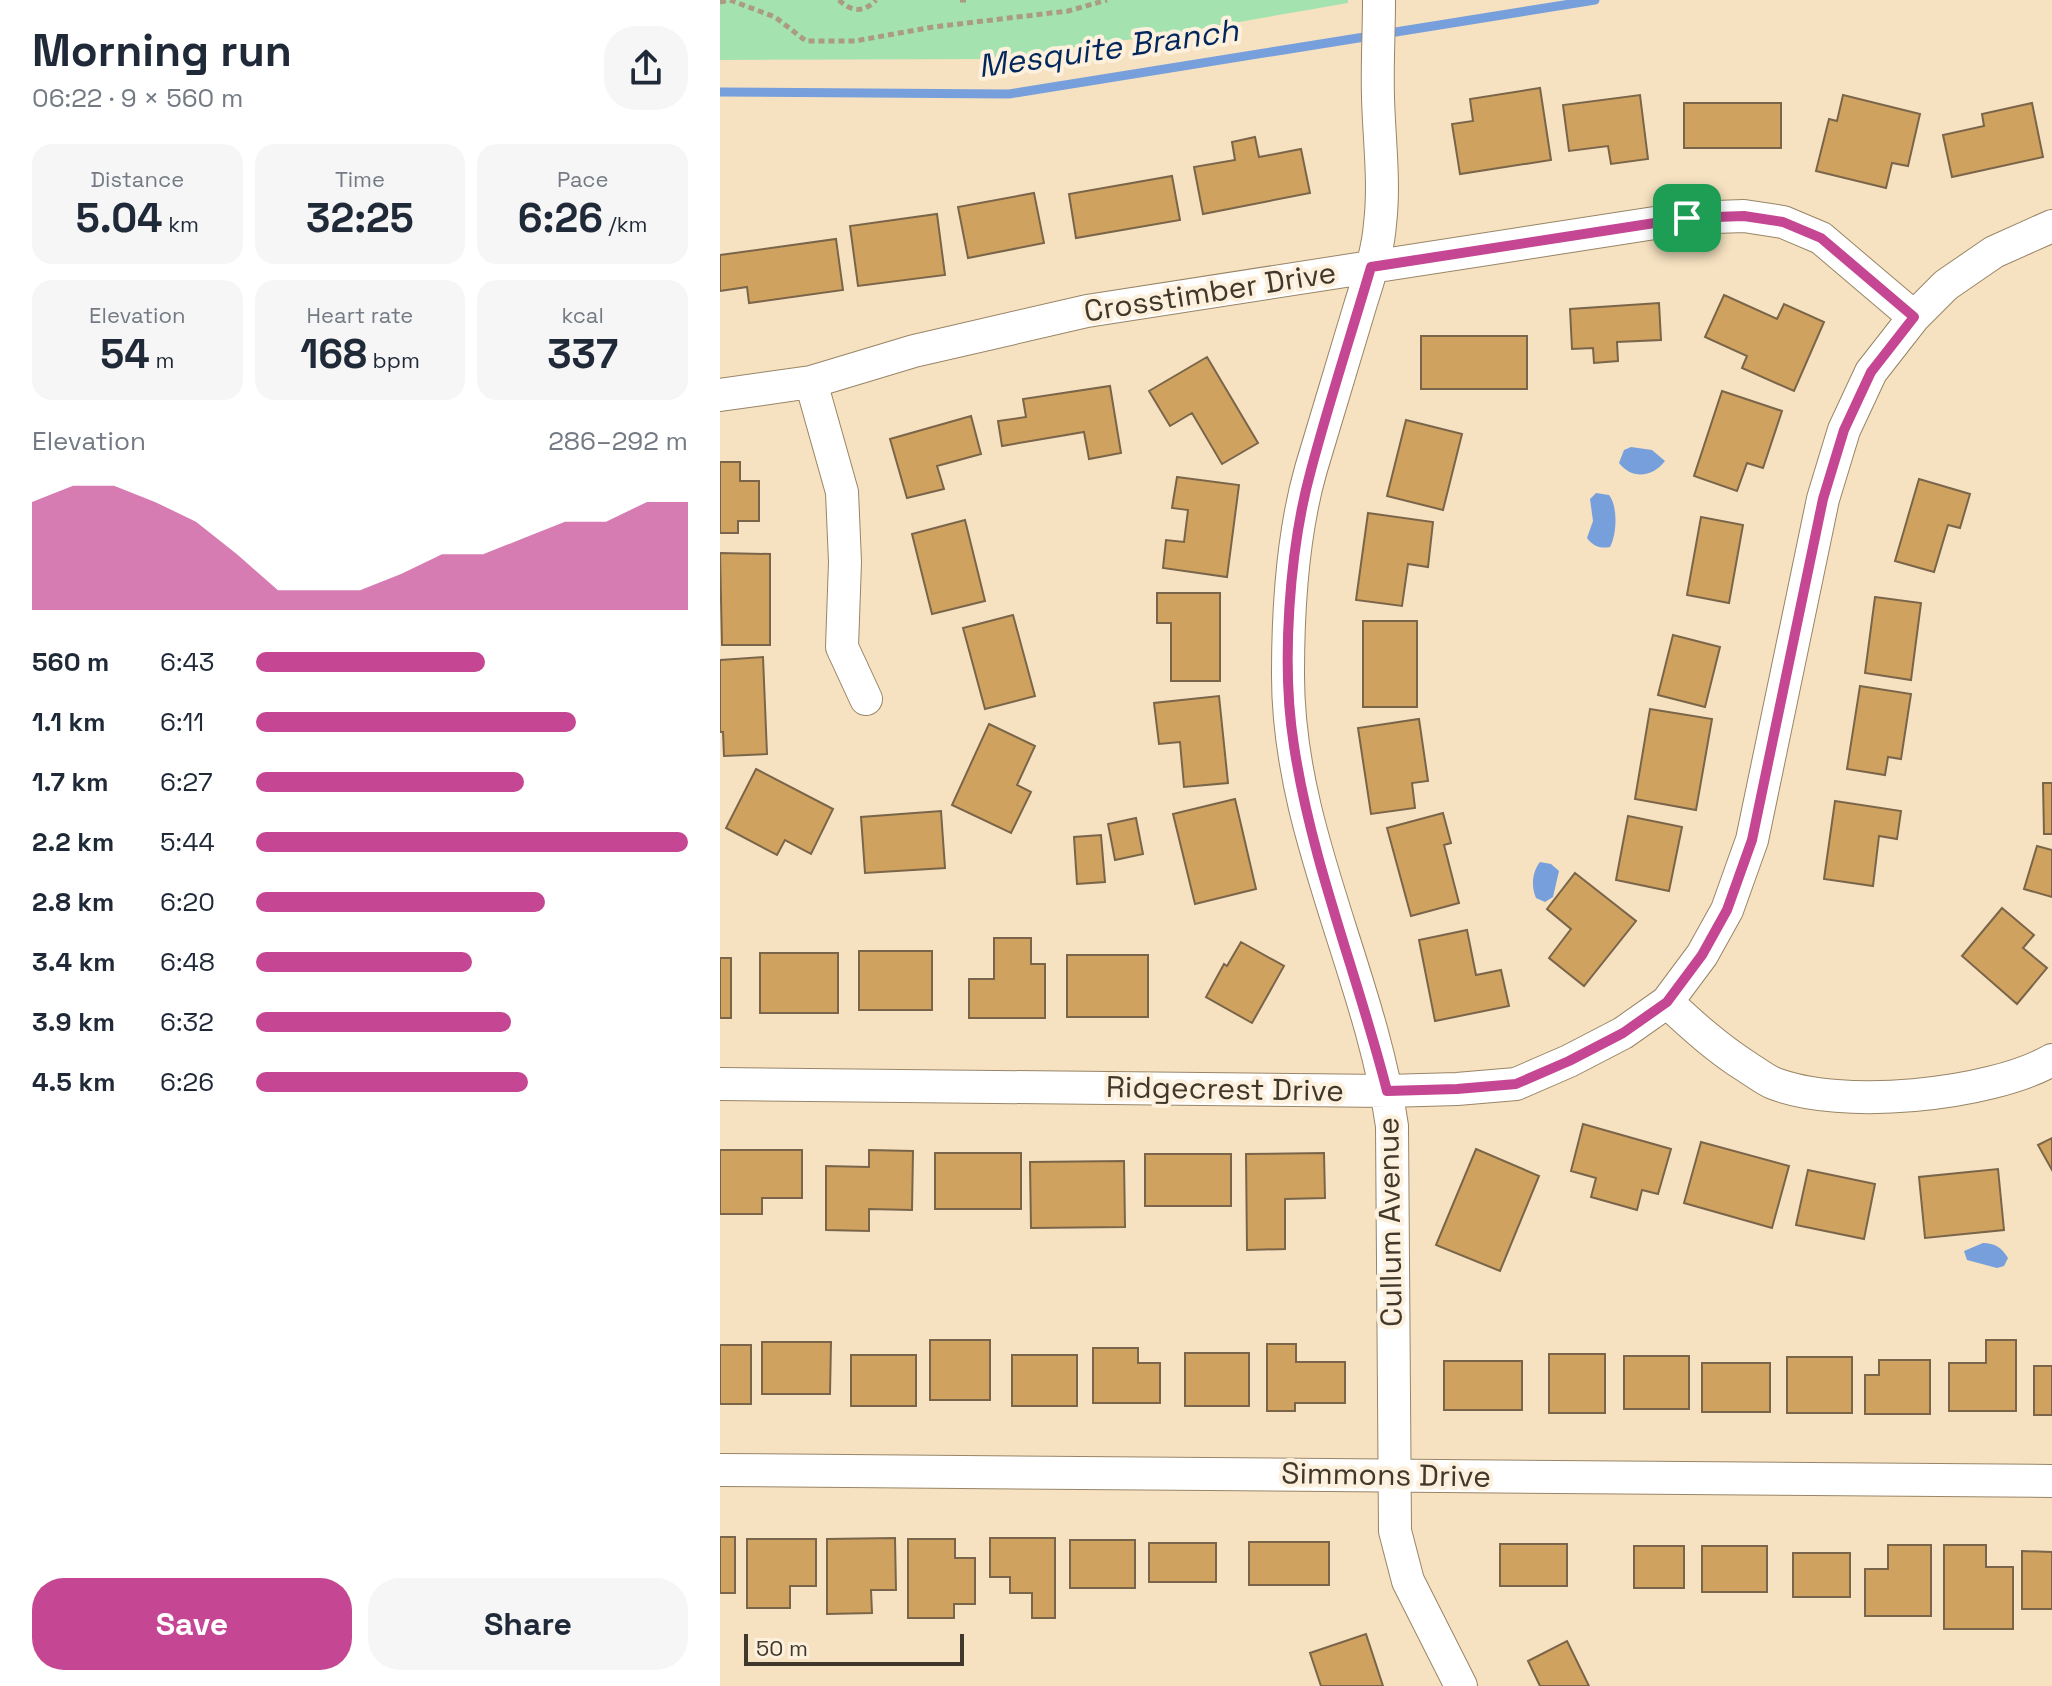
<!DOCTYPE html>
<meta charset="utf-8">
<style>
:root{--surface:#fff;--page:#f6f6f7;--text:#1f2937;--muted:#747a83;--accent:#c54693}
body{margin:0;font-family:"Space Grotesk",sans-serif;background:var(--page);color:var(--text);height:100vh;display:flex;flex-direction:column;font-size:30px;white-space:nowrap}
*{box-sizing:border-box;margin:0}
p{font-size:26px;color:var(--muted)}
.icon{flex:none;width:44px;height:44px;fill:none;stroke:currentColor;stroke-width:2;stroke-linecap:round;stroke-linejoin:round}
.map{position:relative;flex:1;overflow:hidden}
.details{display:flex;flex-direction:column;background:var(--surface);width:720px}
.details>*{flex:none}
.scale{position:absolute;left:24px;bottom:20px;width:220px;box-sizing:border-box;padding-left:8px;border:4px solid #40382b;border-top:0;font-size:22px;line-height:28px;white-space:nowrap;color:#40382b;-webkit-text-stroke:6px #fdf0dd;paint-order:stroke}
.pin{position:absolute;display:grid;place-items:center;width:68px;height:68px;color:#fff;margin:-34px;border-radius:16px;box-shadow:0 4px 12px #0006}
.round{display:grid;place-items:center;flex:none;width:84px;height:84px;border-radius:32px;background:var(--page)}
.head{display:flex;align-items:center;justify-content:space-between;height:136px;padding:0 32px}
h1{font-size:44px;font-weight:700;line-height:60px}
.stats{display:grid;grid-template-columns:repeat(3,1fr);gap:12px;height:136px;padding:8px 32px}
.stats div{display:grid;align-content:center;border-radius:20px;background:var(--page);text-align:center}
.stats b{font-size:40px;font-weight:700}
.stats small{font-size:22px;font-weight:400}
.stats p{font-size:22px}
.chart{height:224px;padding:16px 32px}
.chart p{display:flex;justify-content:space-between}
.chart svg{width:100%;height:144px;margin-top:8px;fill:var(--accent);opacity:.7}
.primary-button{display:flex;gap:16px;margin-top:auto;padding:16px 32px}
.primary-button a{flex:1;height:92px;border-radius:32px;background:var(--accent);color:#fff;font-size:32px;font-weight:700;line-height:92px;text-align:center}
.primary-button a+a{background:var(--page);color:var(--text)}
ul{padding:0 32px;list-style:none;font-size:26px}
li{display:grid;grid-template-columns:128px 96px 1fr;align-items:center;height:60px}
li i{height:20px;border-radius:10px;background:var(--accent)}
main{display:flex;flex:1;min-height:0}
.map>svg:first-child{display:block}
.green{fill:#a4e3af}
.water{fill:#769fdc}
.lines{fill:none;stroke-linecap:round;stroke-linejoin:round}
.stream{stroke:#769fdc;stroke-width:9}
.building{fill:#d0a25f;stroke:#7a654a;stroke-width:2}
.minor-casing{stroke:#988567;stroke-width:34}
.path{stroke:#aa9b82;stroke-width:5;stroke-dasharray:6 4;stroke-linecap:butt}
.minor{stroke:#fff;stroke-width:32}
.route-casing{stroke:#fff;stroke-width:16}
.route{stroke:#c54693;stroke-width:10}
.labels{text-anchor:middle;stroke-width:8;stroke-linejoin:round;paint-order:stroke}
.street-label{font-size:30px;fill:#40382b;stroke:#fdf0dd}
.water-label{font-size:32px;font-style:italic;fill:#01275d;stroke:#fdf0dd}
</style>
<main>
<section class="details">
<div class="head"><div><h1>Morning run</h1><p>06:22 · 9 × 560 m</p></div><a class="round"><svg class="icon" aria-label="share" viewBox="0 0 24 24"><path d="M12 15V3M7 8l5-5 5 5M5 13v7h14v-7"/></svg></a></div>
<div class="stats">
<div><p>Distance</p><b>5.04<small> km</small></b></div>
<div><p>Time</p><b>32:25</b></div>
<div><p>Pace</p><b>6:26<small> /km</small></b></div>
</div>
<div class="stats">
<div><p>Elevation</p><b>54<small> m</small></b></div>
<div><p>Heart rate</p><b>168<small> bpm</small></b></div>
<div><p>kcal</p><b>337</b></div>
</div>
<div class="chart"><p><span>Elevation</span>286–292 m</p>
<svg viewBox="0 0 160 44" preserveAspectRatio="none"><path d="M0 44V11L10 6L20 6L30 11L40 17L50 27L60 38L70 38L80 38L90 33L100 27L110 27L120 22L130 17L140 17L150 11L160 11V44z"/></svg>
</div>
<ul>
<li><b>560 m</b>6:43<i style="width:53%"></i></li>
<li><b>1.1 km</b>6:11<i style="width:74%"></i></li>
<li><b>1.7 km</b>6:27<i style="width:62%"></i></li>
<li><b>2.2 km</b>5:44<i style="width:100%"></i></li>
<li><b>2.8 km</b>6:20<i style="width:67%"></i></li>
<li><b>3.4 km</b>6:48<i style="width:50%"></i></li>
<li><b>3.9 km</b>6:32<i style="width:59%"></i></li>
<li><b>4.5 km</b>6:26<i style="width:63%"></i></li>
</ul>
<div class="primary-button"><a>Save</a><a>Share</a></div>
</section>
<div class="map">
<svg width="1332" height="1686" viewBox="0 0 1332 1686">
<rect width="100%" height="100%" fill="#f6e2c1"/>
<path class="green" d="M 0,0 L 628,0 L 628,3 L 456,33 L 272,59 L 0,60 Z"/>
<path class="water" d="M 911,447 L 932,450 L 945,461 C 933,477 912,480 899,463 L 904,450 Z
M 876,493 L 889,495 C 898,506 897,534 890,547 C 880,549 873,546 867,538 L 873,521 L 870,499 Z
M 820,862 L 831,864 L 839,871 L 833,897 L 825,902 L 816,898 C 811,887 812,872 820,862 Z
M 1263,1243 C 1275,1243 1282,1248 1288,1258 L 1284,1266 L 1277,1268 L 1247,1260 L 1244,1251 Z"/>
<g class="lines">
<path class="stream" d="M 0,92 L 289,94 L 875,0"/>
</g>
<path class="building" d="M 820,88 L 831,160 L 740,174 L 732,124 L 753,121 L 750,99 Z
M 920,95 L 928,159 L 891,164 L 888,146 L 849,151 L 843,105 Z
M 1123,95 L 1200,114 L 1188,166 L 1172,163 L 1166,188 L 1096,171 L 1109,119 L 1117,121 Z
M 964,103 L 1061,103 L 1061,148 L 964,148 Z
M 1312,103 L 1323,157 L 1232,177 L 1223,135 L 1264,126 L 1262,114 Z
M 535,137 L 539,157 L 581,149 L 590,193 L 483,214 L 474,167 L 515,160 L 512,142 Z
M 452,176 L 460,220 L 356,238 L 349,194 Z
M 314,193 L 324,243 L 248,258 L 238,207 Z
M 217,214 L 225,275 L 138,286 L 130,226 Z
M 116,239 L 123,290 L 29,303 L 27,287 L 0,291 L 0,255 Z
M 1004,295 L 1057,319 L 1064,304 L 1104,322 L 1074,391 L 1022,368 L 1027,356 L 985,337 Z
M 939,303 L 941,340 L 897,342 L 898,361 L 874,363 L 873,348 L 852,349 L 850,309 Z
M 701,336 L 807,336 L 807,389 L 701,389 Z
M 487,357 L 538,443 L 502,464 L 472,413 L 450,426 L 429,391 Z
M 390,386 L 401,453 L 369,459 L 364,432 L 282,446 L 278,421 L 306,417 L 303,399 Z
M 1002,391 L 1062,411 L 1043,468 L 1027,463 L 1017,491 L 974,476 Z
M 251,416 L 261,454 L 217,466 L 224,489 L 187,498 L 170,439 Z
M 686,420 L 742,434 L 723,510 L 667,496 Z
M 0,462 L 20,462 L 20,481 L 39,481 L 39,521 L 18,521 L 18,533 L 0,533 Z
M 457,477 L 519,485 L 507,577 L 443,568 L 446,540 L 464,542 L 468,510 L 452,508 Z
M 1199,479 L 1250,494 L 1240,528 L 1228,525 L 1214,572 L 1175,561 Z
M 648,513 L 713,522 L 708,567 L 688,564 L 682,606 L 636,600 Z
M 981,517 L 1023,525 L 1009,603 L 967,595 Z
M 245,520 L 265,601 L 212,614 L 192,534 Z
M 0,553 L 50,554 L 50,645 L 2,645 Z
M 437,593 L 500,593 L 500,681 L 451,681 L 451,623 L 437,623 Z
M 1155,597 L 1201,603 L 1191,680 L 1145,673 Z
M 293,615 L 315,696 L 265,709 L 243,628 Z
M 643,621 L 697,621 L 697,707 L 643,707 Z
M 953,635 L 1000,647 L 985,707 L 938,695 Z
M 43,657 L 47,754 L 4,756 L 3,732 L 0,732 L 0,660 Z
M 1140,686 L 1191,694 L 1181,759 L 1168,757 L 1165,775 L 1127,769 Z
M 499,696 L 508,783 L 464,787 L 460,742 L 439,744 L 434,703 Z
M 930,709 L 992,719 L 976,810 L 915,799 Z
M 699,719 L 708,781 L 692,783 L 695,808 L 651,814 L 638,728 Z
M 269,724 L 315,746 L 297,785 L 311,792 L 291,833 L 232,805 Z
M 36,769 L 113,809 L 91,854 L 65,840 L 57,855 L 6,828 Z
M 1323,783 L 1332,783 L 1332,834 L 1324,834 Z
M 515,799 L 536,889 L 475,904 L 453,814 Z
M 1115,801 L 1181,811 L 1177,839 L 1159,836 L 1153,886 L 1104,879 Z
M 221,811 L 225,868 L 145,873 L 141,817 Z
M 723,813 L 731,843 L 724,845 L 739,903 L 691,916 L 667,828 Z
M 908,816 L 962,827 L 949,891 L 896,880 Z
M 416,818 L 423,854 L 395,860 L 388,824 Z
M 381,835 L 385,882 L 357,884 L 354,837 Z
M 1317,846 L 1332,850 L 1332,897 L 1304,889 Z
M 855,873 L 916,921 L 864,986 L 829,958 L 851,929 L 827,909 Z
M 1282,908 L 1314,935 L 1303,948 L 1327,968 L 1297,1004 L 1242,956 Z
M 747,930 L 756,975 L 781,970 L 789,1006 L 715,1021 L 699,940 Z
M 274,938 L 311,938 L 311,964 L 325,964 L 325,1018 L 249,1018 L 249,979 L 274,979 Z
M 521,942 L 564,966 L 532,1023 L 486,997 L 504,964 L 507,966 Z
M 139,951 L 212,951 L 212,1010 L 139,1010 Z
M 40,953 L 118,953 L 118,1013 L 40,1013 Z
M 347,955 L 428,955 L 428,1017 L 347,1017 Z
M 0,958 L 11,958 L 11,1018 L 0,1018 Z
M 863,1124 L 951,1149 L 938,1194 L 922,1190 L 917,1210 L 871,1197 L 876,1178 L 851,1171 Z
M 1332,1138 L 1332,1170 L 1318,1145 Z
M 981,1142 L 1069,1166 L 1052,1228 L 964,1203 Z
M 756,1149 L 819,1176 L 780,1271 L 716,1245 Z
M 0,1150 L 82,1150 L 82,1198 L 42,1198 L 42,1214 L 0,1214 Z
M 149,1150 L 193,1151 L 192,1210 L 149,1209 L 149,1231 L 106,1230 L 106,1166 L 149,1167 Z
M 215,1153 L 301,1153 L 301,1209 L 215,1209 Z
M 604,1153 L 605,1198 L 565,1199 L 565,1249 L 527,1250 L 526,1154 Z
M 425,1154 L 511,1154 L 511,1206 L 425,1206 Z
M 404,1161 L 405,1227 L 311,1228 L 310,1162 Z
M 1278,1169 L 1284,1230 L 1205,1238 L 1199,1177 Z
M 1088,1170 L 1155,1184 L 1144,1239 L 1076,1225 Z
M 210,1340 L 270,1340 L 270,1400 L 210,1400 Z
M 1266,1340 L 1296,1340 L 1296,1411 L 1229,1411 L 1229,1363 L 1266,1363 Z
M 42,1342 L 111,1342 L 110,1394 L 42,1394 Z
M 547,1344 L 576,1344 L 576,1362 L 625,1362 L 625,1403 L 575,1403 L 575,1411 L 547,1411 Z
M 0,1345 L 31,1345 L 31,1404 L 0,1404 Z
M 373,1348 L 418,1348 L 418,1363 L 440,1363 L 440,1403 L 373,1403 Z
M 465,1353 L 529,1353 L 529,1406 L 465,1406 Z
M 829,1354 L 885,1354 L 885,1413 L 829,1413 Z
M 131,1355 L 196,1355 L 196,1406 L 131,1406 Z
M 292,1355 L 357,1355 L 357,1406 L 292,1406 Z
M 904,1356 L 969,1356 L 969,1409 L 904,1409 Z
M 1067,1357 L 1132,1357 L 1132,1413 L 1067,1413 Z
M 1159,1360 L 1210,1360 L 1210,1414 L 1145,1414 L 1145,1375 L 1159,1375 Z
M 724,1361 L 802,1361 L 802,1410 L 724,1410 Z
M 982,1363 L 1050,1363 L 1050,1412 L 982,1412 Z
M 1314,1366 L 1332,1366 L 1332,1415 L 1314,1415 Z
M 0,1537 L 15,1537 L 15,1593 L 0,1593 Z
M 175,1538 L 176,1590 L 151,1590 L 152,1613 L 107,1614 L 107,1539 Z
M 270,1538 L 335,1538 L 335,1618 L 312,1618 L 312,1593 L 290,1593 L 290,1577 L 270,1577 Z
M 27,1539 L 96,1539 L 96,1586 L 70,1586 L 70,1608 L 27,1608 Z
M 188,1539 L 235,1539 L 235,1558 L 255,1558 L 255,1604 L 234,1604 L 234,1618 L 188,1618 Z
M 350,1540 L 415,1540 L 415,1588 L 350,1588 Z
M 529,1542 L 609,1542 L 609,1585 L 529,1585 Z
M 429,1543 L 496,1543 L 496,1582 L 429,1582 Z
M 780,1544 L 847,1544 L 847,1586 L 780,1586 Z
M 1168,1545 L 1211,1545 L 1211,1616 L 1145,1616 L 1145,1569 L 1168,1569 Z
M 1224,1545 L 1266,1545 L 1266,1567 L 1293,1567 L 1293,1629 L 1224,1629 Z
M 914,1546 L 964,1546 L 964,1588 L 914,1588 Z
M 982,1546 L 1047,1546 L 1047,1592 L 982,1592 Z
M 1302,1551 L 1332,1552 L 1332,1609 L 1302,1609 Z
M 1073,1553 L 1130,1553 L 1130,1597 L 1073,1597 Z
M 646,1634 L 663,1686 L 601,1686 L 590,1653 Z
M 847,1641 L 869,1686 L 820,1686 L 808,1661 Z"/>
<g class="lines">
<defs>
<path id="minor" d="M 659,0 C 659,32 657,65 658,97 C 659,139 665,182 660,224 C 658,252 648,280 640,306 C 624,360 607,414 591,469 C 573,532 568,607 568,673 C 567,830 650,973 672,1126 L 675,1531 L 688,1581 L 741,1686
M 91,382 L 122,492 L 125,562 L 122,647 L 146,699
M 0,395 L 91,382 L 194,351 L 367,311 L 967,218 L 1024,216 L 1063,222 L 1101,238 L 1194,317
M 947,1002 C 973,1026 997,1048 1027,1067 C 1035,1072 1044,1079 1053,1083 C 1121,1110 1268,1096 1332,1060
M 0,1084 L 667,1091 L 737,1089 L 796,1084 L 849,1061 L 903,1033 L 947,1002 L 982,955 L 1007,910 L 1032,840 L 1103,499 L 1124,430 L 1151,372 L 1194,317 L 1226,285 L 1274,252 L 1332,226
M 0,1470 L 1332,1481"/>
</defs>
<use href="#minor" class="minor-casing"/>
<path class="path" d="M 119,0 C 131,12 144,13 156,0
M 240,0 L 249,0
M 0,2 L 10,0 L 55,17 L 86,41 L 135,41 L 213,27 L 348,11 L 387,0"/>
<use href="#minor" class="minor"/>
</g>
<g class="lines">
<defs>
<path id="route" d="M 1024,216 L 1063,222 L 1101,238 L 1194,317 L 1151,372 L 1124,430 L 1103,499 L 1032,840 L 1007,910 L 982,955 L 947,1002 L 903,1033 L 849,1061 L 796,1084 L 737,1089 L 667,1091 C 638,976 592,864 574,746 C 561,665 569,550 591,470 C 609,402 631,335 651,267 L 967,218 Z"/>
</defs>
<use href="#route" class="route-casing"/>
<use href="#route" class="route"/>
</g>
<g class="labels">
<g class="street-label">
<text transform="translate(490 292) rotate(-9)" y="10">Crosstimber Drive</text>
<text transform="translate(505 1089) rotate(1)" y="10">Ridgecrest Drive</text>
<text transform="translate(670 1222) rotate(-91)" y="10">Cullum Avenue</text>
<text transform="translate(666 1475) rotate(1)" y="10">Simmons Drive</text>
</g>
<g class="water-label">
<text transform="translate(388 48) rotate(-8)" y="11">Mesquite Branch</text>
</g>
</g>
</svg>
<div class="scale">50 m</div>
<div class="pin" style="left:967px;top:218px;background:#1e9e55"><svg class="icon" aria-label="arrive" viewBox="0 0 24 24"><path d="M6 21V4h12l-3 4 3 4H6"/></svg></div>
</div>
</main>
